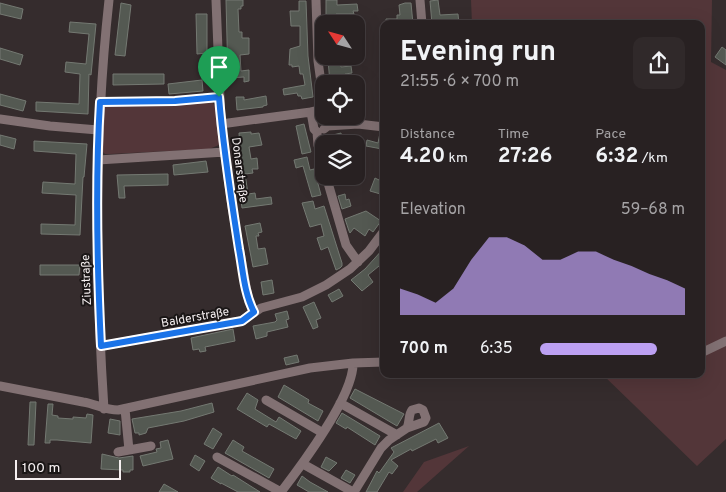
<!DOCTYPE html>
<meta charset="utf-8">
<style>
:root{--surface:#282122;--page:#30292a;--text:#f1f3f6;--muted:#a5a3a5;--line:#443e40;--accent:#bca0f2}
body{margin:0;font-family:Overpass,sans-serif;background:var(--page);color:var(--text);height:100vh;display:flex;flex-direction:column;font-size:19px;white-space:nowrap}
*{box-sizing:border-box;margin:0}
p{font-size:16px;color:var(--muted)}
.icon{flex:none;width:28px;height:28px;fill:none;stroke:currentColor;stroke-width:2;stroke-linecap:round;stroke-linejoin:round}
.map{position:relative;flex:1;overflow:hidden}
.sheet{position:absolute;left:380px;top:20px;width:325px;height:358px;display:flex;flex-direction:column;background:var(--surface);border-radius:10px;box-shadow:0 5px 20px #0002,0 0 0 1px var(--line)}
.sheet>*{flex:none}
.needle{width:32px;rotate:306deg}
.controls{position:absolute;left:315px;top:15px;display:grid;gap:10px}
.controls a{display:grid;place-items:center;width:50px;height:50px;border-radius:10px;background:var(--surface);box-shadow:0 5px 20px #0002,0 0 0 1px var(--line);font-size:25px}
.scale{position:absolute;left:15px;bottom:12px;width:106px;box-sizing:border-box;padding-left:5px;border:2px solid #f5eff0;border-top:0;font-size:14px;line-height:18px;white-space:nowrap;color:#f5eff0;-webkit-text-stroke:4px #1a1616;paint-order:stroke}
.pin{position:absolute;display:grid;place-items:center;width:42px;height:42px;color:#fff;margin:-51px -21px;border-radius:50% 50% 50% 0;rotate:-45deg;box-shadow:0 0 5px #0007}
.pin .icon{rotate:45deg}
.round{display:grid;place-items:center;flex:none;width:52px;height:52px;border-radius:10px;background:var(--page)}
.overview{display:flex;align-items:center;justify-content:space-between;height:85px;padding:0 20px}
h1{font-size:28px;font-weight:700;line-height:38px}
.metrics{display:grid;grid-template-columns:repeat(3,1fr);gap:8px;height:85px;padding:5px 20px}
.metrics div{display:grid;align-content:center}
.metrics b{font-size:21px;font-weight:700}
.metrics small{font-size:14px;font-weight:400}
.metrics p{font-size:14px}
.chart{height:140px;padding:10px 20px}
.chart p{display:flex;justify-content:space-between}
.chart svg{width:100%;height:90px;margin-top:5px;fill:var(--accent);opacity:.7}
ul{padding:0 20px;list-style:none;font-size:16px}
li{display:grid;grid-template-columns:80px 60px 1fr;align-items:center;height:38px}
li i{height:12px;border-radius:6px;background:var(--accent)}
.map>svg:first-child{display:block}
.green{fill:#533639}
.building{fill:#545952;stroke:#747972}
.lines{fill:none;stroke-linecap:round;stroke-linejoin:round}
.minor{stroke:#827173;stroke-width:9}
.route-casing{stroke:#fff;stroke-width:10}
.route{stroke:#1a73e8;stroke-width:6}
.labels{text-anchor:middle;stroke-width:4;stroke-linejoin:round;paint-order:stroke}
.street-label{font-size:12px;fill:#f5eff0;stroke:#1a1616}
</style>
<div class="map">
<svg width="726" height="492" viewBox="0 0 726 492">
<rect width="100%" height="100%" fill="#352c2d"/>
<path class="green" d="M 471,0 L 712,0 L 711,62 L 726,70 L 726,338 L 701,350 L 701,24 L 472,24 Z
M 211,101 L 216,107 L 220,140 L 219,145 L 209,149 L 110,154 L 105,154 L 102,151 L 104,107 L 106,106 Z
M 726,343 L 726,439 L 697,466 L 602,374 L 701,374 L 701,353 Z
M 469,446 L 417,492 L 403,492 L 424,462 Z"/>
<path class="building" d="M 226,0 L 243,0 L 243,6 L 241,6 L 241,9 L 238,9 L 239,32 L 242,32 L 242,38 L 249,38 L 249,54 L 240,55 L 241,71 L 249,70 L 249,81 L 244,82 L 244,77 L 228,78 Z
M 326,0 L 337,0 L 337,5 L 357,4 L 358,11 L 353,11 L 354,14 L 336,14 L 336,17 L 333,18 L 333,24 L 326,24 Z
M 438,0 L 440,15 L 458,14 L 459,24 L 432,24 L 430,1 Z
M 299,1 L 306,1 L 308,56 L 313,97 L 302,99 L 301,96 L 298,96 L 297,93 L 284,95 L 283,89 L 305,85 L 303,74 L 300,74 L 299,66 L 292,67 L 292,65 L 289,65 L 290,49 L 300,46 L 300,26 L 291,26 L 290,11 L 299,11 Z
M 0,3 L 23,9 L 21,19 L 0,14 Z
M 121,3 L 131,5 L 125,56 L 115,55 Z
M 405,3 L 411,3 L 413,24 L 386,24 L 386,19 L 397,19 L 397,15 L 400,15 L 399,5 Z
M 196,14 L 207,14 L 207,53 L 197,54 Z
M 70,22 L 96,24 L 91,75 L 89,74 L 88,114 L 36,111 L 36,102 L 79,104 L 80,74 L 65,72 L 66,62 L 86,64 L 89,34 L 69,32 Z
M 722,47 L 726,50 L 726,65 L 715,57 Z
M 0,48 L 23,55 L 20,65 L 0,59 Z
M 340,59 L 341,67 L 351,66 L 352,73 L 345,74 L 345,77 L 342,78 L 342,81 L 330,83 L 328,60 Z
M 113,74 L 164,74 L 164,84 L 113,85 Z
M 202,80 L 203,91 L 169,94 L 168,84 Z
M 0,94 L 26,101 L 23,111 L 0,105 Z
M 266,96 L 267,105 L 263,106 L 263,107 L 237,110 L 236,97 L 244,97 L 244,100 Z
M 304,124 L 311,152 L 302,154 L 296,126 Z
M 251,132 L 251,134 L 259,133 L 262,145 L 249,147 L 251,159 L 257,158 L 258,169 L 252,169 L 253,173 L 245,174 L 248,194 L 255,193 L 256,199 L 271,197 L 272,204 L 242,208 L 234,150 L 240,149 L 239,133 Z
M 341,133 L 343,144 L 330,144 L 329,136 Z
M 380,133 L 384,133 L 384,148 L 382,149 L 366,146 L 367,140 L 378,143 Z
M 0,135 L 16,139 L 14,149 L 0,145 Z
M 34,141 L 87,144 L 84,177 L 83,177 L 80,235 L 41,234 L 41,224 L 75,225 L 76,195 L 42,193 L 43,182 L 75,184 L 76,154 L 34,151 Z
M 307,157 L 310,170 L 314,169 L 321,195 L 312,197 L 303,166 L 296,168 L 294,160 Z
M 206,161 L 208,172 L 174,175 L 173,165 Z
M 383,170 L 384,170 L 384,195 L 370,191 L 375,178 L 379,180 Z
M 168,174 L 168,185 L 124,186 L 125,198 L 119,198 L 117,175 Z
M 345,194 L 346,200 L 349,199 L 351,206 L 342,209 L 338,196 Z
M 313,201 L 315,209 L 324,206 L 342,263 L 342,266 L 340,268 L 336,270 L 328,247 L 321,250 L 317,238 L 324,236 L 321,224 L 310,227 L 302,203 Z
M 366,211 L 381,221 L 373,232 L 369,229 L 365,236 L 354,228 L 350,233 L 349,231 L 345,219 Z
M 260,223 L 262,232 L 258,233 L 259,236 L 256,236 L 258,249 L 265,248 L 268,264 L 253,267 L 245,226 Z
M 384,248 L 384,270 L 379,266 L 368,275 L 373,282 L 362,291 L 351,280 L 365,269 Z
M 40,265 L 80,265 L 79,275 L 40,275 Z
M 272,280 L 274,293 L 263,295 L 261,282 Z
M 339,289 L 343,296 L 332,302 L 328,295 Z
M 314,302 L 321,318 L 316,320 L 318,327 L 313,329 L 303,307 Z
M 287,311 L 289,319 L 286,320 L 288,327 L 267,332 L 267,336 L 256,339 L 253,326 L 275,322 L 277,320 L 275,314 Z
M 233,329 L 235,341 L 205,347 L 206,351 L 200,352 L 199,349 L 193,350 L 191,338 Z
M 297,355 L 299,362 L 286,365 L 284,358 Z
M 284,385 L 309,400 L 308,403 L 323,411 L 318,421 L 278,397 Z
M 355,389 L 404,414 L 397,426 L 350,398 Z
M 247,393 L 258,400 L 255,409 L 276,422 L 279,417 L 301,431 L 296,439 L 269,424 L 267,427 L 237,409 Z
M 30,402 L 36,402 L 34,445 L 28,445 Z
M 212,403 L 214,412 L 184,421 L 148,428 L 146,433 L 139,435 L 139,433 L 135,433 L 132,419 L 181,411 Z
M 48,404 L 53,404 L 52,415 L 58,416 L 58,418 L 73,419 L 73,417 L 86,418 L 87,414 L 93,415 L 91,443 L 57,440 L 50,440 L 50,443 L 45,443 Z
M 342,413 L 380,436 L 375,445 L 347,427 L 346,429 L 336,423 Z
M 110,419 L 120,421 L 120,435 L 108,433 Z
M 439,423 L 448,438 L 438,443 L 436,439 L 412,451 L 411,449 L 391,460 L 398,466 L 392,474 L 389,472 L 377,492 L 366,492 L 377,471 L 379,473 L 394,452 L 391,448 Z
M 213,428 L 222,434 L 213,449 L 204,444 Z
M 168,440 L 173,459 L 143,466 L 140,456 L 157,452 L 156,449 L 161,448 L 160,442 Z
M 233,440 L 244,447 L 242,451 L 274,469 L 269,478 L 225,453 Z
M 102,454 L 119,458 L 133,456 L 133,470 L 130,470 L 130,472 L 123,472 L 123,470 L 101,469 Z
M 195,455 L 205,461 L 199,471 L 190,465 Z
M 326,457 L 337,463 L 329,471 L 321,467 Z
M 218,467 L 232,476 L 233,475 L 260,492 L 238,492 L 221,483 L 221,484 L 211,478 Z
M 346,470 L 355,475 L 350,483 L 341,478 Z
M 302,476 L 310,482 L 328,492 L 309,492 L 297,485 Z
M 164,484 L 178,492 L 159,492 Z"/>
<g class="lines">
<path class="minor" d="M 216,0 L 221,124 L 232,207 L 246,286 L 249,302 L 254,312
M 316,0 L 318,61 L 324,104
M 420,0 L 422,24
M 100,102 L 175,101 L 219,97
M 324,109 L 311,112 L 314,129 L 317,132 L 318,145 L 324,167
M 0,119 L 50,126 L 98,130
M 221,124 L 311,112
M 328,126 L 358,124 L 384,127
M 324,129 L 328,126 L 326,116
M 98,160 L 225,152
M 326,176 L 346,245 L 358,262
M 101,346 L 241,321 L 261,308 L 302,297 L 326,285 L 350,269 L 369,251 L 384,231
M 701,353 L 726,341
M 0,386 L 83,402 C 96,404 105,410 118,410 L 310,368 L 353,363 L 384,362
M 266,400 L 323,433
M 340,403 L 397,435
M 104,409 C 95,273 94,136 109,0
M 125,409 L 129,450
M 118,452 L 151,446
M 217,457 L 281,492
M 303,464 L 353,492
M 281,492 C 301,466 354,395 353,363
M 354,492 L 381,448 L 389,440 L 407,428 L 424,422 L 426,418 L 423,410 L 419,408 L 412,410 C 408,415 410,422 407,428"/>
</g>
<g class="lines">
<defs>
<path id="route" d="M 219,97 C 223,148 231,198 239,249 C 243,270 244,293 254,312 L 242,321 L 101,346 C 97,265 95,183 100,102 L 175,101 Z"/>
</defs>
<use href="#route" class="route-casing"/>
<use href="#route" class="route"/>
</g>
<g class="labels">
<g class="street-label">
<text transform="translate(240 170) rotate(83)" y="4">Donarstraße</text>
<text transform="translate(86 280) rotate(-92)" y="4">Ziustraße</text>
<text transform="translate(195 317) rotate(-10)" y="4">Balderstraße</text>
</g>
</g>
</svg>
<div class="controls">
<a><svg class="needle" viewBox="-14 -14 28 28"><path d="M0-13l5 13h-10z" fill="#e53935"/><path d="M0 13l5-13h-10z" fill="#a5a3a5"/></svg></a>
<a><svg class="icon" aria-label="locate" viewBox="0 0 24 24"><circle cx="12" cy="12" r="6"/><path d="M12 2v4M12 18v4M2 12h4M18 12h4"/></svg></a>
<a><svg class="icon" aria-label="layers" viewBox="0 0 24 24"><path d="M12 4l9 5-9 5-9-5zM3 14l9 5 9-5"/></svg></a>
</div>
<div class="scale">100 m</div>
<div class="pin" style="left:219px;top:97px;background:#1e9e55"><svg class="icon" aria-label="arrive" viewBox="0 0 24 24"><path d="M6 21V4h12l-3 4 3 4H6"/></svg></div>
<section class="sheet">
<div class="overview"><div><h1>Evening run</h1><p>21:55 · 6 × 700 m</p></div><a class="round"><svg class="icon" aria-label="share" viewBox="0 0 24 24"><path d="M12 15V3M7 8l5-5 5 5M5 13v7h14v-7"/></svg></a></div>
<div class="metrics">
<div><p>Distance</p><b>4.20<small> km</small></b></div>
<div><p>Time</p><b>27:26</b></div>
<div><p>Pace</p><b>6:32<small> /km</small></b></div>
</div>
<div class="chart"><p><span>Elevation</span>59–68 m</p>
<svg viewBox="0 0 160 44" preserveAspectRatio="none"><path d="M0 44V31L10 34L20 38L30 31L40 17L50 6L60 6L70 10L80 17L90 17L100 13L110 13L120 17L130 20L140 24L150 27L160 31V44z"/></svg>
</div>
<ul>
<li><b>700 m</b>6:35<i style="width:81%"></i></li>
</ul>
</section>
</div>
